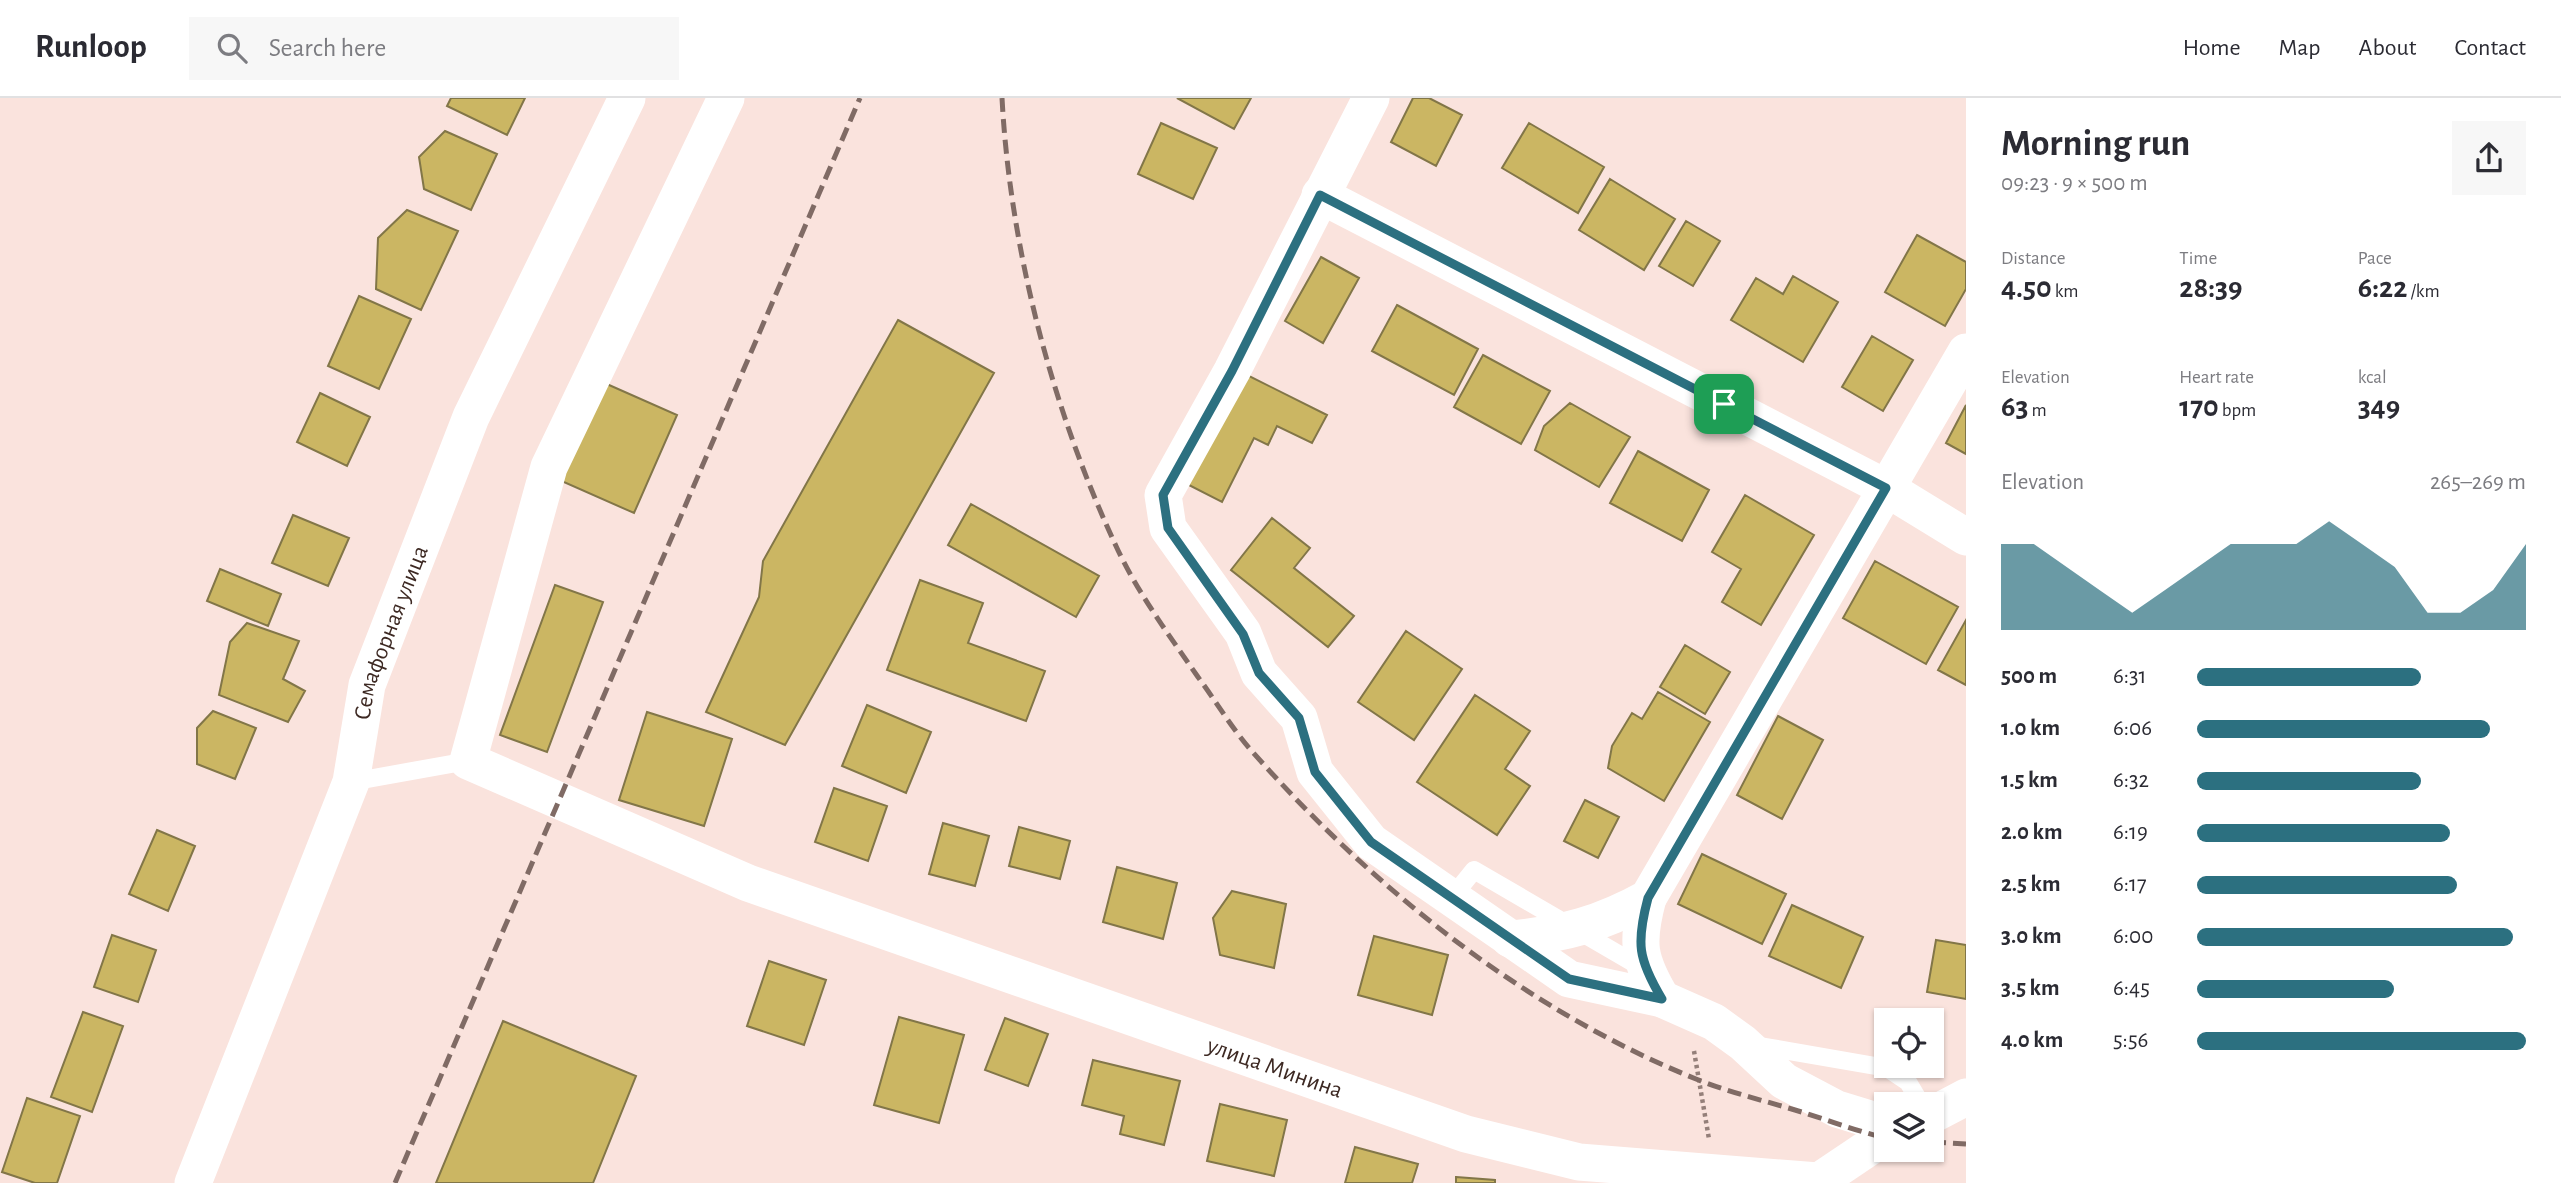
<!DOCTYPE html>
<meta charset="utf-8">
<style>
:root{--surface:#fff;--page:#f7f7f7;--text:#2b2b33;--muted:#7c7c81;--line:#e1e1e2;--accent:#2c7080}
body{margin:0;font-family:"Alegreya Sans",sans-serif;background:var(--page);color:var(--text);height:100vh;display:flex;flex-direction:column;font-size:26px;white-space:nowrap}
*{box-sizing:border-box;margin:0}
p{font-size:23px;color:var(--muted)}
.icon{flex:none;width:38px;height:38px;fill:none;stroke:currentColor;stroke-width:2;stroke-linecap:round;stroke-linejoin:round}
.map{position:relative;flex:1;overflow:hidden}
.drawer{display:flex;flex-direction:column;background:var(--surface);width:595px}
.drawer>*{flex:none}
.tools{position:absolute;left:1874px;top:910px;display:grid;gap:14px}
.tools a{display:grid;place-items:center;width:70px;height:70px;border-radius:0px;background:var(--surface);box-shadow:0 2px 5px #0004;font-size:35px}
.pin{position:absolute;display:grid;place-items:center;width:60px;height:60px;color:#fff;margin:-30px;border-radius:14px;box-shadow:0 4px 10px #0006}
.round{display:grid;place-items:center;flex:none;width:74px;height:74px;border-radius:0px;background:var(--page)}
.summary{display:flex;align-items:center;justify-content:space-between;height:119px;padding:0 35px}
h1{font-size:38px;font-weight:600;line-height:52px}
.metrics{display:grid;grid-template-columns:repeat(3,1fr);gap:10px;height:119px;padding:7px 35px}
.metrics div{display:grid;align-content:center}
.metrics b{font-size:30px;font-weight:600}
.metrics small{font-size:19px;font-weight:400}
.metrics p{font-size:19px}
.chart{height:196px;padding:14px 35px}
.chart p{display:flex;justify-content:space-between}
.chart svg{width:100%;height:126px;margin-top:7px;fill:var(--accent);opacity:.7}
ul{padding:0 35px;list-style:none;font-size:23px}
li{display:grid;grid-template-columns:112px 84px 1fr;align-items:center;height:52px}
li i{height:18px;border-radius:9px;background:var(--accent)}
header{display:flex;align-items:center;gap:42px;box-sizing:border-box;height:98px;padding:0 35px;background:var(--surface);border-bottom:2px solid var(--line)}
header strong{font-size:33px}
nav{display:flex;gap:38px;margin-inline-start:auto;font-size:24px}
.search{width:490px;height:63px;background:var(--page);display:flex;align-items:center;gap:18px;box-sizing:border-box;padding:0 24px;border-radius:0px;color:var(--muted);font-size:26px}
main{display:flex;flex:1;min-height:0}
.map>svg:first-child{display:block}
.building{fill:#cbb663;stroke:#827648;stroke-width:2}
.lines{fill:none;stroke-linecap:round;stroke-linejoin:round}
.path{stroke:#947f79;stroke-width:4.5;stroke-dasharray:3.5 3.5;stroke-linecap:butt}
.lane{stroke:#fff;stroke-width:18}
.street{stroke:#fff;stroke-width:37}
.rail{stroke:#806b65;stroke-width:5;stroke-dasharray:14 7;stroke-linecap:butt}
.route-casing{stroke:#fff;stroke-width:14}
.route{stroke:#2c7080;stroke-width:9}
.labels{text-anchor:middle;stroke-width:7;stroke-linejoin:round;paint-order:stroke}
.street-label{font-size:24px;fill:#3d2923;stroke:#fff3f0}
</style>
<header>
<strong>Runloop</strong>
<div class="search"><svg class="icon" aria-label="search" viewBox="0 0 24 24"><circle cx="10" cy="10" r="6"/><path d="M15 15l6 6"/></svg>Search here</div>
<nav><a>Home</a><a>Map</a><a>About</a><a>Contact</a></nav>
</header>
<main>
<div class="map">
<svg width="1966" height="1085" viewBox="0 0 1966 1085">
<rect width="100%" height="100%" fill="#fae3dd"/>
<path class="building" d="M 451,0 L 525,0 L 507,37 L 447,8 Z
M 1177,0 L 1251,0 L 1234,31 Z
M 1413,0 L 1429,0 L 1462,17 L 1436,68 L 1391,44 Z
M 1161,25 L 1217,50 L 1193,101 L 1138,76 Z
M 1529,25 L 1604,69 L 1578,115 L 1502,70 Z
M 445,33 L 497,56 L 471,112 L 424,91 L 419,59 Z
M 1610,81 L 1675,121 L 1644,172 L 1579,132 Z
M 407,112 L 458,133 L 421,212 L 376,191 L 378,140 Z
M 1686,123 L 1720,143 L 1693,188 L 1659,168 Z
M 1917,137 L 1966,164 L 1966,191 L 1945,228 L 1885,194 Z
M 1321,159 L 1359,180 L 1323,245 L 1285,223 Z
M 1793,178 L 1838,204 L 1803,264 L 1731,222 L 1756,180 L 1783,196 Z
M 359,198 L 411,221 L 379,291 L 328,268 Z
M 1397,207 L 1478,251 L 1454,297 L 1372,253 Z
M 898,222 L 994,275 L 785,647 L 706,614 L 759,499 L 763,463 Z
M 1872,238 L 1913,262 L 1883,313 L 1842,289 Z
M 1483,257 L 1550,293 L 1521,346 L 1454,309 Z
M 1239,273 L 1327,317 L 1312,345 L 1277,328 L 1268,347 L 1254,340 L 1222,404 L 1183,384 Z
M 600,283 L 677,317 L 634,415 L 557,381 Z
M 320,295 L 370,319 L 347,368 L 297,344 Z
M 1570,305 L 1630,339 L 1599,389 L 1535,352 L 1544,328 Z
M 1966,307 L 1966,356 L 1946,345 Z
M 1638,353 L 1709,392 L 1682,443 L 1610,405 Z
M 1745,397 L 1814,437 L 1761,527 L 1722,504 L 1741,471 L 1712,454 Z
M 971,406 L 1099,478 L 1076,519 L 948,447 Z
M 293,417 L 349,440 L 328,488 L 272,465 Z
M 1272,420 L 1310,450 L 1294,470 L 1354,518 L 1328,549 L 1231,472 Z
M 1875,463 L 1958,509 L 1926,566 L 1843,520 Z
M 220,471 L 281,496 L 268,528 L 207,503 Z
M 920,482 L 983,505 L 968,545 L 1045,573 L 1026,623 L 887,572 Z
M 555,487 L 603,504 L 547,654 L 500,637 Z
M 1966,522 L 1966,587 L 1938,572 Z
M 247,525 L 299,543 L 283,581 L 305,593 L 288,624 L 219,597 L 230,544 Z
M 1406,533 L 1462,571 L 1414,642 L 1358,604 Z
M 1685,547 L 1730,574 L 1705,616 L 1660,589 Z
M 1658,594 L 1710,624 L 1664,703 L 1608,670 L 1612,648 L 1632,615 L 1642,621 Z
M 1475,597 L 1530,633 L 1505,671 L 1530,688 L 1497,737 L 1417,684 Z
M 867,607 L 931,634 L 906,695 L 842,668 Z
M 213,613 L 256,630 L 235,681 L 197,666 L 197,630 Z
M 647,614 L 732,641 L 704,728 L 619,702 Z
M 1778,618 L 1823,642 L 1782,721 L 1737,697 Z
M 834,690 L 887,708 L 868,763 L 815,744 Z
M 1585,702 L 1619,719 L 1598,760 L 1564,743 Z
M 943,725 L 989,738 L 975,788 L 929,776 Z
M 1019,729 L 1070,743 L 1060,781 L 1009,768 Z
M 157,732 L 195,748 L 168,813 L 129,796 Z
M 1702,756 L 1786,796 L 1762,846 L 1678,806 Z
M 1117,769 L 1177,785 L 1163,841 L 1103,824 Z
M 1232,793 L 1286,806 L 1274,870 L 1220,857 L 1213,820 Z
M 1792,807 L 1863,839 L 1841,890 L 1769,858 Z
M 112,837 L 156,852 L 138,904 L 94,889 Z
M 1374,838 L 1448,857 L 1432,917 L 1358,897 Z
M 1936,842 L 1966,847 L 1966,901 L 1927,894 Z
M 769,863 L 826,882 L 804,947 L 747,928 Z
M 83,914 L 123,928 L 92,1014 L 51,999 Z
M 899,919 L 964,937 L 939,1025 L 874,1007 Z
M 1005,920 L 1048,936 L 1028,988 L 985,972 Z
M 503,923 L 636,978 L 593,1085 L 436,1085 Z
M 1093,962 L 1180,983 L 1164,1047 L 1120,1036 L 1124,1018 L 1082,1007 Z
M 27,1000 L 80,1018 L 57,1085 L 35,1085 L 2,1074 Z
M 1220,1006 L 1287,1022 L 1274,1078 L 1207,1063 Z
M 1355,1049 L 1418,1066 L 1412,1085 L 1345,1085 Z
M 1456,1079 L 1495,1082 L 1495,1085 L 1456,1085 Z"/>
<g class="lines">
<path class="path" d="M 1694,953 L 1709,1041"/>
<path class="lane" d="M 351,684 L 468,663
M 1453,798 L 1474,772 L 1644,871
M 1754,947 L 1887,970 L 1908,984 L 1921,1006"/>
<g class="street">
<path id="s1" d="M 726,0 L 549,369 L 468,663 L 748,785 L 1466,1036 L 1579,1064 L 1818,1083"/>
<path d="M 1371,0 L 1232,273 L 1163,397 L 1168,430 L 1243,535 L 1259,575 L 1299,620 L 1315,674 L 1371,744 L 1569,881 L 1662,901 L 1714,924 L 1743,945 L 1784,983 L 1837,1011 L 1886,1026"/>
<path d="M 1320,97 L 1886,390 L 1966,439"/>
<path d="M 1648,800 C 1636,845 1638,861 1662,901"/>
<path d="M 1510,841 C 1564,836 1601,826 1648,800 L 1966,254"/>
<path d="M 1932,1017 L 1966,999"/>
<path id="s2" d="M 193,1085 L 351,684 L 367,587 L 471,319 L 627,0"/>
<path d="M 1816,1085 L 1886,1038"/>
</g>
<path class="rail" d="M 1002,0 C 1010,150 1052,311 1116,448 C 1137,494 1169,537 1198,579 C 1215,602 1231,629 1250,651 C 1371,789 1525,912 1696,981 C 1728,994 1762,1002 1795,1012 C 1825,1021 1856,1033 1886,1040
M 1932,1044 L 1966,1046
M 395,1085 L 860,0"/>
</g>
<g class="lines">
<defs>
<path id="route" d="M 1320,97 L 1886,390 L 1648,800 C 1636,845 1638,861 1662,901 L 1569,881 L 1371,744 L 1315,674 L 1299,620 L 1259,575 L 1243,536 L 1168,430 L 1163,397 L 1232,273 Z"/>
</defs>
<use href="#route" class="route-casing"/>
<use href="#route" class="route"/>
</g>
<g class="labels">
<g class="street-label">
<text dy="8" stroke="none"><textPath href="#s2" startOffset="586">Семафорная улица</textPath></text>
<text dy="8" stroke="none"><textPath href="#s1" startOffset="1578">улица Минина</textPath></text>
</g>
</g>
</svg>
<div class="tools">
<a><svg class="icon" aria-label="locate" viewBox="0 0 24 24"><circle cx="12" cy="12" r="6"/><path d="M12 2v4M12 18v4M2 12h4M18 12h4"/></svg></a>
<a><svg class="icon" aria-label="layers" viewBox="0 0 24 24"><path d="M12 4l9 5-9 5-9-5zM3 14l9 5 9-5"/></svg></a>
</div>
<div class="pin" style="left:1724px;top:306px;background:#1e9e55"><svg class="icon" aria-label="arrive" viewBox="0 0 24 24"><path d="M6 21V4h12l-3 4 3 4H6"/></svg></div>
</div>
<section class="drawer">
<div class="summary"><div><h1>Morning run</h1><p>09:23 · 9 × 500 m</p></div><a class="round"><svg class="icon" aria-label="share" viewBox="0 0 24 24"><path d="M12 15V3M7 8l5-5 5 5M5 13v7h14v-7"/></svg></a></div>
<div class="metrics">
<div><p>Distance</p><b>4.50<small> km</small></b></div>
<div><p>Time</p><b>28:39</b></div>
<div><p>Pace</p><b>6:22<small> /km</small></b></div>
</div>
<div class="metrics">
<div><p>Elevation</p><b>63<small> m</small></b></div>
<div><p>Heart rate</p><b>170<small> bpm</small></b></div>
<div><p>kcal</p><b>349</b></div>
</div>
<div class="chart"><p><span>Elevation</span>265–269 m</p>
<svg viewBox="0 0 160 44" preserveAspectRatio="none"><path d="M0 44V14L10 14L20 22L30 30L40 38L50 30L60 22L70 14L80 14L90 14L100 6L110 14L120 22L130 38L140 38L150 30L160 14V44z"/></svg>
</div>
<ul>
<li><b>500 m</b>6:31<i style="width:68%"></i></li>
<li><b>1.0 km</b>6:06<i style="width:89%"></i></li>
<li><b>1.5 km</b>6:32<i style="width:68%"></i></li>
<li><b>2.0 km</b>6:19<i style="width:77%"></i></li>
<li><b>2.5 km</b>6:17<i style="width:79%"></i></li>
<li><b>3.0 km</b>6:00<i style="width:96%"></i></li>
<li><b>3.5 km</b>6:45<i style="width:60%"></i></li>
<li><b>4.0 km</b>5:56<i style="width:100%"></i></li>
</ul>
</section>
</main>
